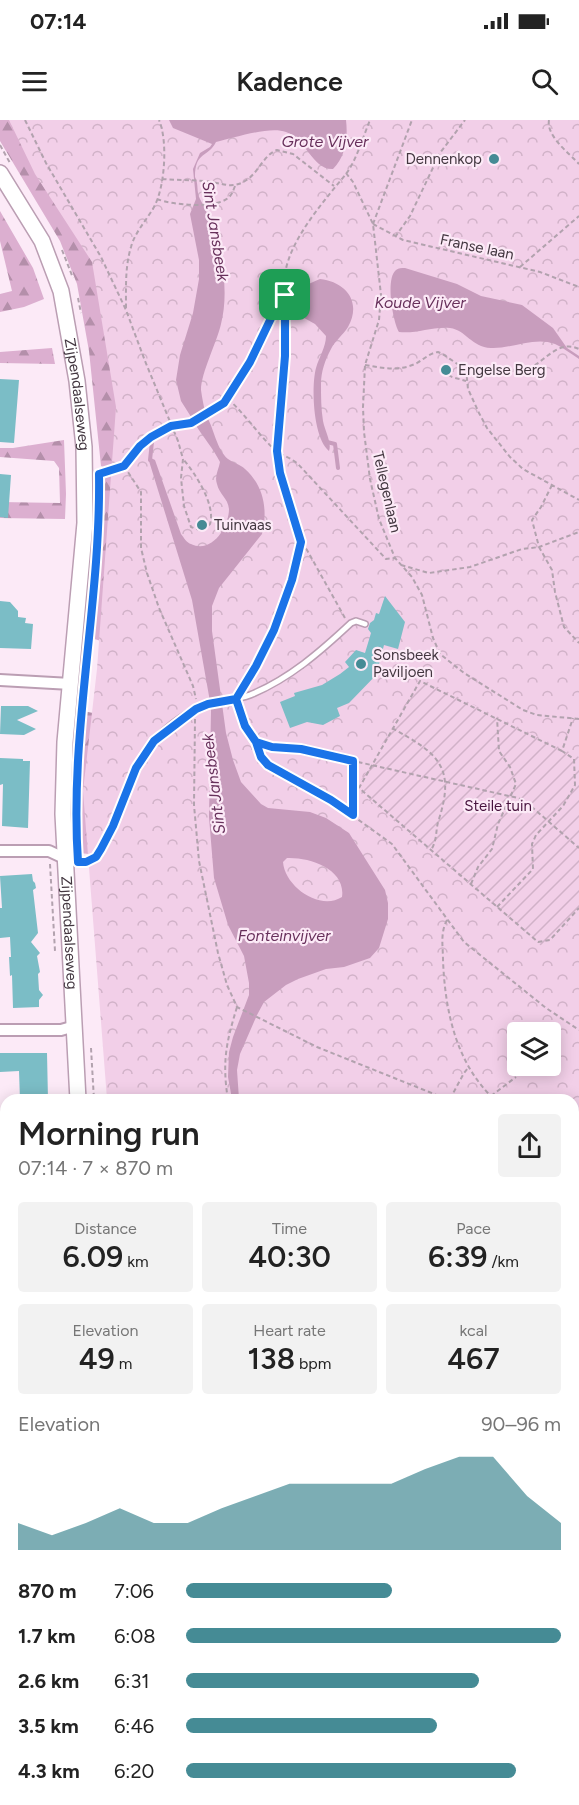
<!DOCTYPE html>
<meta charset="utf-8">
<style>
:root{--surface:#fff;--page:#f2f2f2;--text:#222;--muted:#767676;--accent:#458b95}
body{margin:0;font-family:Figtree,sans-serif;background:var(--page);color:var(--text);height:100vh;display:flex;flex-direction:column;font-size:22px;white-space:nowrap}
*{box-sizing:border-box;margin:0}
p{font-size:20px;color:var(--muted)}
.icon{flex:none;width:33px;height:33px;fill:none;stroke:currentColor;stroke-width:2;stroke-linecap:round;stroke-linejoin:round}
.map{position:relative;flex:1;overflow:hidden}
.sheet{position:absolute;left:0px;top:974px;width:579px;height:712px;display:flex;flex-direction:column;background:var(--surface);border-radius:18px 18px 0 0;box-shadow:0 3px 15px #0003}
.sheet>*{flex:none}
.tools{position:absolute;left:507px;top:902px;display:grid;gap:12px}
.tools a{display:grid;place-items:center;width:54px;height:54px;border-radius:6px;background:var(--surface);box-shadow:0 3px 15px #0003;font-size:30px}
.pin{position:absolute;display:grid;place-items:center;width:51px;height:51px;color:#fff;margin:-26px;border-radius:12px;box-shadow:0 3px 9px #0006}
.round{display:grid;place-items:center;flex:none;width:63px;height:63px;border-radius:6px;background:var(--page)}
.headline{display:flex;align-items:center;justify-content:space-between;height:102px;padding:0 18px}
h1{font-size:33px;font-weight:600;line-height:45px}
.figures{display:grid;grid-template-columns:repeat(3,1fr);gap:9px;height:102px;padding:6px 18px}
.figures div{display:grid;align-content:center;border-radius:6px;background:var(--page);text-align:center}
.figures b{font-size:30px;font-weight:600}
.figures small{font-size:16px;font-weight:400}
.figures p{font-size:16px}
.chart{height:168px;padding:12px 18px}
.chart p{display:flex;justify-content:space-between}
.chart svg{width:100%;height:108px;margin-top:6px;fill:var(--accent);opacity:.7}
ul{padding:0 18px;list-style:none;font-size:20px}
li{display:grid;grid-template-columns:96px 72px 1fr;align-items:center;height:45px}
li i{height:15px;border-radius:8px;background:var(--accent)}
.status{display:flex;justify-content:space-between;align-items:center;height:42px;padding:0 30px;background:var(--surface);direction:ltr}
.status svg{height:16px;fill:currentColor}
header{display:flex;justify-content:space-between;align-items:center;height:78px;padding:0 18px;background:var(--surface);font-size:27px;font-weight:600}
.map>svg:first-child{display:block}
.forest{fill:url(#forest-firs)}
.park{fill:url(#park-crowns);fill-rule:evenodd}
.garden{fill:url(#garden-furrows)}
.water{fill:#c89dbd;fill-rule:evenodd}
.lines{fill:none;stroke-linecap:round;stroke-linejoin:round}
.stream{stroke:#c89dbd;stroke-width:4}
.building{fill:#7bbdc6}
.lane-casing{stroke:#bb9eb3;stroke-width:8}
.street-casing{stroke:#bb9eb3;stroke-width:14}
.secondary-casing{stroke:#bb9eb3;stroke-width:18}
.path{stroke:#b2a2ae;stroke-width:2;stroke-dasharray:4.5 3;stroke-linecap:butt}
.lane{stroke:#fff;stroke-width:5}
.street{stroke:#fff;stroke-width:10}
.secondary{stroke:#fff;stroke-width:15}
.route-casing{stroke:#fff;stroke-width:12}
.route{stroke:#1a73e8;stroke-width:8}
.poi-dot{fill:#458b95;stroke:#fceaf7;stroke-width:2}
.labels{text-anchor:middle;stroke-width:4.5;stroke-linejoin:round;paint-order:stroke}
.poi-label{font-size:15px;fill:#433740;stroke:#fceaf7;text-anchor:start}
.street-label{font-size:15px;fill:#433740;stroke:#fceaf7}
.park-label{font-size:15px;fill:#47133e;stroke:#fceaf7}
.water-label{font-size:16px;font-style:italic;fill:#67305b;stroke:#fceaf7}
</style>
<div class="status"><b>07:14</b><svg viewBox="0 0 49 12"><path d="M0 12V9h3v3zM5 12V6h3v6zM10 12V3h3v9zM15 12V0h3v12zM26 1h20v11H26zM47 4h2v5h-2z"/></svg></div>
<header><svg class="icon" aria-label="menu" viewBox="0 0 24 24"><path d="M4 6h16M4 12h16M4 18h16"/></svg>Kadence<svg class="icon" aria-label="search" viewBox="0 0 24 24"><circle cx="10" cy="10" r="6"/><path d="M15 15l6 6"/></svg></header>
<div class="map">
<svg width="579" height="1685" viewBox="0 0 579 1685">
<defs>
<pattern id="forest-firs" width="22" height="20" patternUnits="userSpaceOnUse" patternTransform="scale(1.5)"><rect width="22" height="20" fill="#dcafd0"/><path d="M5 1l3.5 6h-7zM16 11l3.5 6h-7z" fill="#b48faa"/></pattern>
<pattern id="park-crowns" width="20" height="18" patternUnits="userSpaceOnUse" patternTransform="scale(1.5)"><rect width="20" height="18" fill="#f2cfe8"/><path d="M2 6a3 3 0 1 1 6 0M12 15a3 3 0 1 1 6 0" fill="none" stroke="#d1b2c8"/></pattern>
<pattern id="garden-furrows" width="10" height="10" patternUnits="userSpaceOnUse" patternTransform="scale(1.5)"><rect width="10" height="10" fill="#f2cfe8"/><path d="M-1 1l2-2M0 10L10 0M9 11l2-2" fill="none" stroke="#d1b2c8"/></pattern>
</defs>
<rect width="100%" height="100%" fill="#fceaf7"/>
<path class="forest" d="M 0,0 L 19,0 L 112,166 L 119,345 L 107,349 L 101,346 L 89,231 L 77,164 L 60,121 L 0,21 Z
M 0,91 L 33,148 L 44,179 L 24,187 L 0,192 L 0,174 L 12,171 L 0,121 Z
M 52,228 L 55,244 L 0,243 L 0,232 Z
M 64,320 L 66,374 L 65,399 L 0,398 L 0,382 L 60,383 L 59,348 L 54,341 L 0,337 L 0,328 L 13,328 Z
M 115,352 L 101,521 L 91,518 L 99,432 L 101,360 L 106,356 Z
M 83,591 L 93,593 L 89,734 L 79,733 L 78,696 Z"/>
<path class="park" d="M 9,0 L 579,0 L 579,1685 L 437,1685 L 434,1680 L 573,1680 L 573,980 L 107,979 L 83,671 L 97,549 L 116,287 L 92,142 L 35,54 ZM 518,912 L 550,912 L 550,945 L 518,945 Z"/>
<path class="garden" d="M 420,558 L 579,637 L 579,791 L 545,829 L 356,669 Z"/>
<path class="water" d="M 169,0 L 346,0 C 348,17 346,36 333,49 C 312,50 306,18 286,12 C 269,6 234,18 216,22 C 208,38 195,31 195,57 C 199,64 196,72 200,79 C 219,113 231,165 221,204 C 217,222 201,253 201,270 C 202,278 204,286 205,293 L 193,300 L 181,281 L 176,260 L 180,235 L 193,193 L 199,159 L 199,140 L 190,94 L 196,79 L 193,49 L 200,33 L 210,27 L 212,24 L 173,8 Z
M 405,148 L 457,164 L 481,176 L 522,185 L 553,208 L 567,228 L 579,236 L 579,239 C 571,234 564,228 555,224 C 535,216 511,229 491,228 C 471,227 466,210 450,208 C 433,206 417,214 399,212 C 393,202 385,159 396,150 C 399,148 401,148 405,148 Z
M 320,159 C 346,162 362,182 348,207 C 343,215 335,221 331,229 C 325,240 321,252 321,264 C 321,276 321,289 323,301 C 325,311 332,323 329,331 C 313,318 311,267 316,248 C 319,237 326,227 326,216 L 315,204 L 297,194 L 293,183 C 297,169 307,164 320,159 Z
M 207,297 C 214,309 217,330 228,339 C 233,343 240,344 245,349 C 264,366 268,390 262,414 L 219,468 L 212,486 L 212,511 L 226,613 L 233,640 L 241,662 L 261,684 L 268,688 L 310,692 L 326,698 L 349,713 L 385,770 L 388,783 L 388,799 L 379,828 L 370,838 L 344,847 L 326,849 L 298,859 L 286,865 L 264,882 L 257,895 L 240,934 L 237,950 L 239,979 L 232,979 L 228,957 L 229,932 L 233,917 L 249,875 L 249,863 L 244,836 L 228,805 L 214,758 L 209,697 L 211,591 L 209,576 L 192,480 L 149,341 L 151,338 L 155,340 L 181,414 C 184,418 187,423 191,424 C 212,434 229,407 229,389 C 228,378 219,374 217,364 C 214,356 219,349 220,342 C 213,328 203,317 195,304 ZM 287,738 C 310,737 346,749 342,777 C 320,791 285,767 283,742 Z
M 573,1638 L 579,1644 L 579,1683 L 573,1679 Z"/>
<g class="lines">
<path class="stream" d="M 327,322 L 335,324 L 338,348
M 150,340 L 152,322
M 573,1153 L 579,1155"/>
</g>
<path class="building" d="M 0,259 L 19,260 L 14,323 L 0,322 Z
M 0,354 L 11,355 L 8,398 L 0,397 Z
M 385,476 L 405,502 L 398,529 L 384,525 L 378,548 L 381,550 L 349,583 L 337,588 L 340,596 L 323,605 L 307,602 L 290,608 L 280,582 L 295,576 L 294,573 L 322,565 L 340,554 L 349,547 L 345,542 L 356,530 L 365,533 L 371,513 L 368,509 L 370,503 L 374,500 L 376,493 L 379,494 Z
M 0,481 L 10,482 L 18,491 L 18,497 L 26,498 L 25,503 L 33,504 L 31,529 L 0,528 Z
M 1,586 L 28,586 L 38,591 L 17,600 L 36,609 L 24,615 L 0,614 Z
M 0,638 L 23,639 L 23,641 L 30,641 L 28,708 L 2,706 L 3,664 L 0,665 Z
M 32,754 L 33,761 L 35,763 L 36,768 L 33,770 L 38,813 L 31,822 L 40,833 L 37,836 L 40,852 L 38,854 L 39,870 L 43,875 L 39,880 L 39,887 L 13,888 L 12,855 L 10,856 L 9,837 L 11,837 L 10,817 L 0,818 L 0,788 L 2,788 L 0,756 Z
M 0,933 L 47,933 L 48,980 L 20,980 L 19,951 L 0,952 Z"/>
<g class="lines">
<defs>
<path id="lane" d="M 236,579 L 245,606 L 256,622 L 272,627 L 301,629 L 350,640
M 67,739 C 78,742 89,745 97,736 C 107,725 112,708 117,695 C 127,669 135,642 154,621 C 167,606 191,588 210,584 C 224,580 237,580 250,575 C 289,559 320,532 351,503 L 356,501 L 365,504
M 124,1685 L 129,1680"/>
<path id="street" d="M 0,560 L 71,564
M 0,731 L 49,731 L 64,738
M 0,910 L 61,910 L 75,906
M 0,1202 L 6,1193
M 0,1423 L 6,1434
M 0,1579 L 6,1581
M 160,1680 L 164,1685"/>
<g id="secondary">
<path id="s1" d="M 0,53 L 42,121 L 61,171 L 77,261 L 84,327 L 85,403 L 65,622 L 63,694 L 78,980"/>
<path d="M 375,1680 L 378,1685"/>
<path d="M 396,1680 L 399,1685"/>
</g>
</defs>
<use href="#lane" class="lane-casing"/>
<use href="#street" class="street-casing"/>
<use href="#secondary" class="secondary-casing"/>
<path class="path" d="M 25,0 L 46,43 L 101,137 L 126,190 L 145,241 L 178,321 L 183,339 L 181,358 L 184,386 L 191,407 L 202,411 L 210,404 C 216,385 195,353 183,339
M 549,0 C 546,16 569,33 579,44
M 0,25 L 10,43
M 346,53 L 353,62 L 373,104 L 381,175 L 379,200 L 365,245 L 363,287 L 364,312 L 370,359 L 379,399 L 395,438 L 412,457 L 422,475 L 433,518 L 440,534 L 464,553 L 523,590 L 537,595 L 579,599
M 162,59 C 176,60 190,60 204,61 C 221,62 232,71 248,59 C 259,51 264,35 277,30 L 293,34 L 334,66
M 157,79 C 172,85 215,89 228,78 C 232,75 233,71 235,66
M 373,104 L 403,120 L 540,152 L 579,167
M 373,104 L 412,0
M 395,117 L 410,96 L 440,33 L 465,0
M 62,130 L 73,158
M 520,147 L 579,96
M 78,178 L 81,193
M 126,188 C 126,167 125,147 131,127 C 135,112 146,101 154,87 C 165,67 168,21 159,0
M 365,245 C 383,248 399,252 417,243 C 424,239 430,233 438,232 C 448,236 456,245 466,248 C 481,254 506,254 522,251 C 542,247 556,218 579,229
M 466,249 L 468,269 L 479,293 L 487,308 L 510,337 L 523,349 L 579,380
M 442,251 L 452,257 L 466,261
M 228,279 C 245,294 257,313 274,329 C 280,335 290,337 298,344 L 386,439 L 395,438
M 124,346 L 141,372 L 141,428 L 147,453 L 159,488 L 193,566 L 196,579
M 99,354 L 124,346 L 140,326 L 151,317 L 171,306 L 191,303 L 224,283 L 250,242 L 274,192 L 285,175
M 552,365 L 541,387 L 532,400 L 539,427 L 579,412
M 301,423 L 307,430 L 345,498
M 401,445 L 429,453 L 470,447 L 522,429 L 539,427 L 552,450 L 555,472 L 564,507 L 579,523
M 244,567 C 267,530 297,468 300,424 C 302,403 282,372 279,350 C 274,311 283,274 285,236 C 287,209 282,181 285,154 C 290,119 324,81 346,54 C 357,39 363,17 370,0
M 195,599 L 194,685 L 199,741 L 218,833 L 227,865 L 237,887 L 317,927 L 449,980
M 392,608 C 437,633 456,646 439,699 C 435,710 438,719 431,730
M 562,631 L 420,561 L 359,668 L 538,822 L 550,820 L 579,788
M 260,633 L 273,648 L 331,680 L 392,724 L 464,822 L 546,888 L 579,910
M 358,642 L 518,678 L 525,681 L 579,728
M 352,650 L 353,695
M 50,744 L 55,831
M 471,764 L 478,747 L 492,729 L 498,704 L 516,664 L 510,647 L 499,631 L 497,598
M 497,787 L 533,749 L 532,724 L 536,715 L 563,686 L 575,665 L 574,639 L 562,631 L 573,598
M 447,800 C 440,813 443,826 443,840 C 445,891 456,944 495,980
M 91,928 L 94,980
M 491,976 L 516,957
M 450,979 L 464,953 L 468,948
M 228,980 C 222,942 226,923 237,887
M 573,1022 L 579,1024
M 573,1072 L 579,1078
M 178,1680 L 182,1685
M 358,1680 L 361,1685
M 428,1680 L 431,1685"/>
<use href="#lane" class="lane"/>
<use href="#street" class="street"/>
<use href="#secondary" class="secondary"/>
</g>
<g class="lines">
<defs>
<path id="route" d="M 285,175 L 274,192 L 250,242 L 224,283 L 191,303 L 171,306 L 151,317 L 140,326 L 124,346 L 99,354 C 101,484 69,612 78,742 L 86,742 L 96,737 L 101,729 L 113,706 L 136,648 L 154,621 L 196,589 L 208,584 L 236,579 L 245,606 L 256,622 L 272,627 L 301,629 L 353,641 L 353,695 L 331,680 L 268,645 L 261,637 L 256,622 L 245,606 L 236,579 L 256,546 L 274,510 L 292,460 L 301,422 L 280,353 L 277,331 L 285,236 L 285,175"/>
</defs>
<use href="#route" class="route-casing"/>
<use href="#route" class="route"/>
</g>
<g class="poi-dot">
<circle cx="494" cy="39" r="6"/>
<circle cx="446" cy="250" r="6"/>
<circle cx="202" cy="405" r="6"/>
<circle cx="361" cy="544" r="6"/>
</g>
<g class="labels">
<g class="poi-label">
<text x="482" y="44" text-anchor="end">Dennenkop</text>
<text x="458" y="255">Engelse Berg</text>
<text x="214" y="410">Tuinvaas</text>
<text x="373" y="540">Sonsbeek<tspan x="373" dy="17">Paviljoen</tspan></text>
</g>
<g class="street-label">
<text transform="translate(477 127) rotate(12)" y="5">Franse laan</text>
<text dy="5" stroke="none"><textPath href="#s1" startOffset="238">Zijpendaalseweg</textPath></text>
<text transform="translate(387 372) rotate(77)" y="5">Tellegenlaan</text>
<text dy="5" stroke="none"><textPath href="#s1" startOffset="778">Zijpendaalseweg</textPath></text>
</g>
<g class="park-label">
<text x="498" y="691">Steile tuin</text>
</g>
<g class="water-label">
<text x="325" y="27">Grote Vijver</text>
<text transform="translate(216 111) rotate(81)" y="6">Sint Jansbeek</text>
<text x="420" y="188">Koude Vijver</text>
<text transform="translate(213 664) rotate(-97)" y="6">Sint Jansbeek</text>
<text x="284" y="821">Fonteinvijver</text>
</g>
</g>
</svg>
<div class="tools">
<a><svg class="icon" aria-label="layers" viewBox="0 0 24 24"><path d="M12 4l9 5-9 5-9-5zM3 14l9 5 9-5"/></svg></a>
</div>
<div class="pin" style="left:285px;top:175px;background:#1e9e55"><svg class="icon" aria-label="arrive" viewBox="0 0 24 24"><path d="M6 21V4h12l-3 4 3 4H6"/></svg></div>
<section class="sheet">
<div class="headline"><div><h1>Morning run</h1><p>07:14 · 7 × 870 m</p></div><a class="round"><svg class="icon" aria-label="share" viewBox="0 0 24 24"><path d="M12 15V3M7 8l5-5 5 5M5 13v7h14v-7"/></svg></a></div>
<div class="figures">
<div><p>Distance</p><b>6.09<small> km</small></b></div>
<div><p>Time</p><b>40:30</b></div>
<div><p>Pace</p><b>6:39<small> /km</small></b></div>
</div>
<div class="figures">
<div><p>Elevation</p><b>49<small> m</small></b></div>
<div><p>Heart rate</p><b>138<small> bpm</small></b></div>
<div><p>kcal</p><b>467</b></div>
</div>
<div class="chart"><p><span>Elevation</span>90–96 m</p>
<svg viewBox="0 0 160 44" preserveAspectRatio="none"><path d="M0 44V33L10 38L20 33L30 27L40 33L50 33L60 27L70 22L80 17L90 17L100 17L110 17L120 11L130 6L140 6L150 22L160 33V44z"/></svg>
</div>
<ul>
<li><b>870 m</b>7:06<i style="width:55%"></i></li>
<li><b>1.7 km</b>6:08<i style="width:100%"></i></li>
<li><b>2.6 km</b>6:31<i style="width:78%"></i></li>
<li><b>3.5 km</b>6:46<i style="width:67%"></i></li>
<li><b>4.3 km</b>6:20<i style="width:88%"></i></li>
</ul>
</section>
</div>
